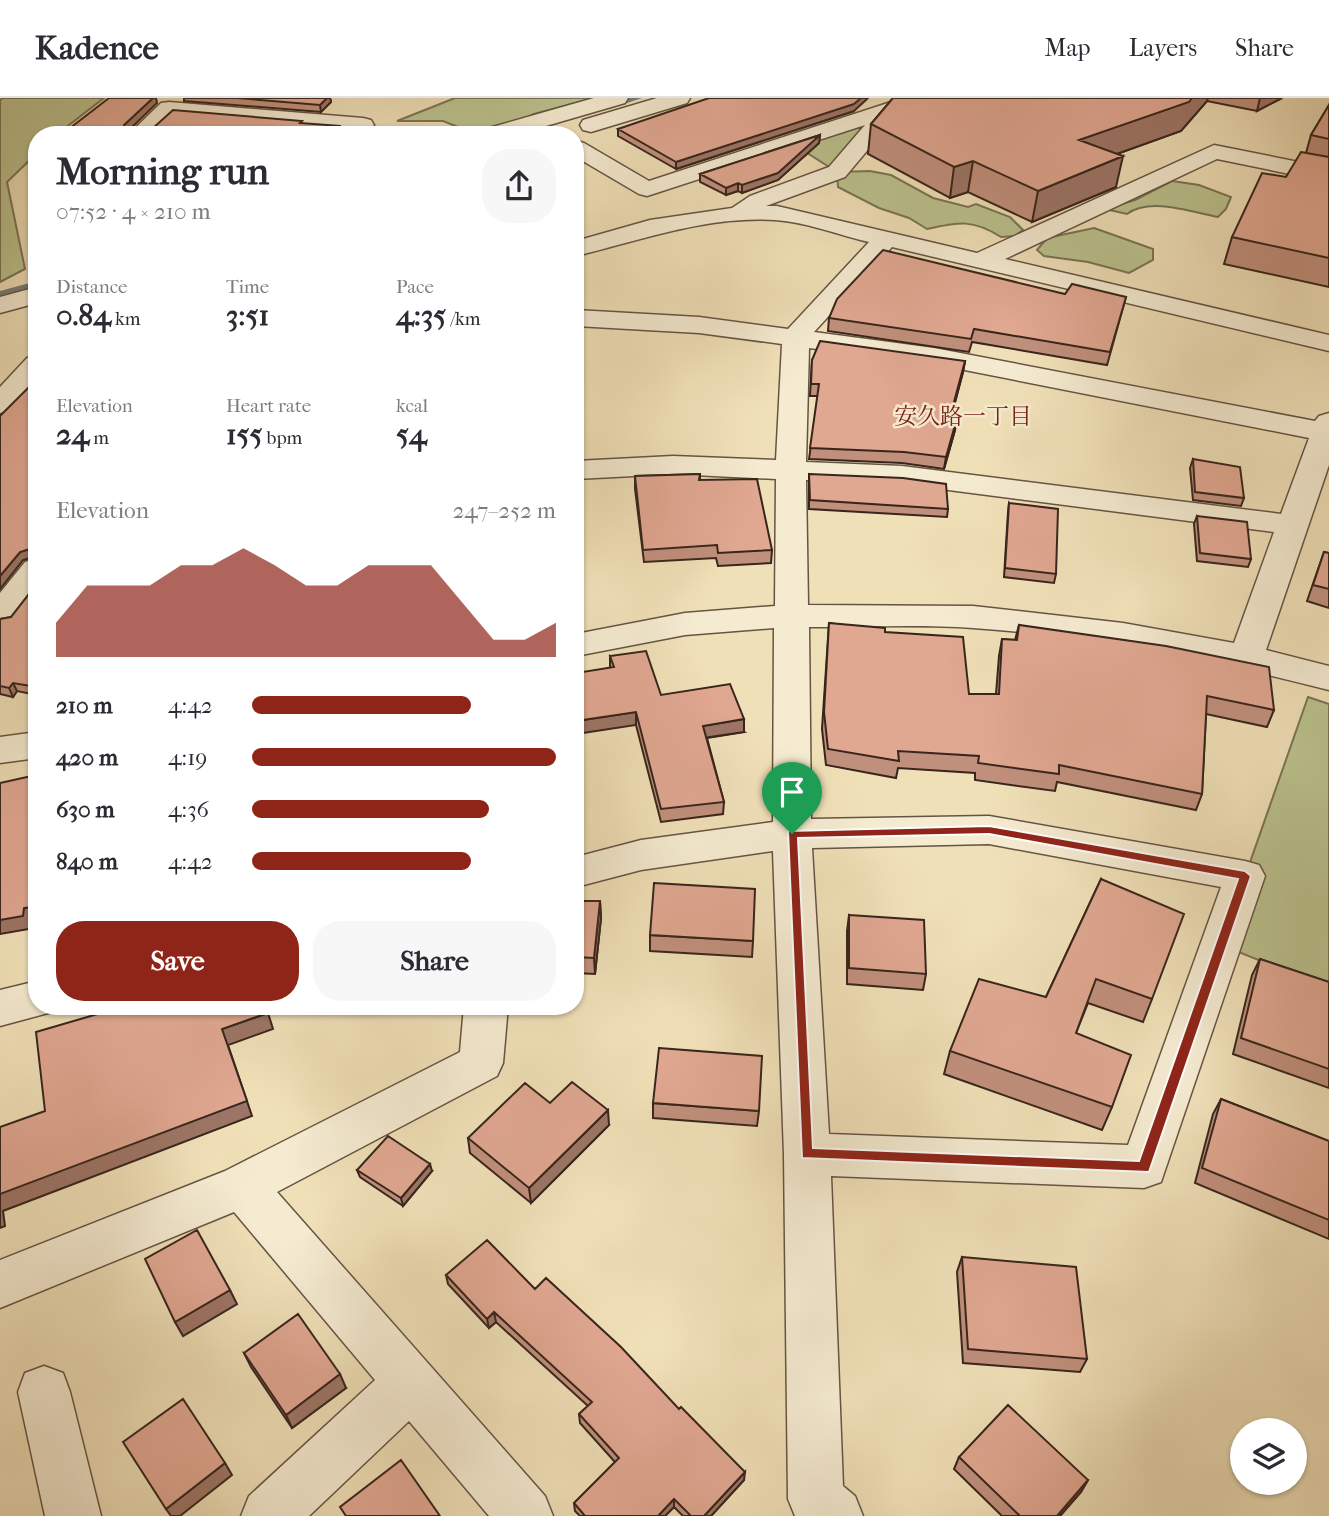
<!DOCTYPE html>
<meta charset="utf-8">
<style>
:root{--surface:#fff;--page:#f7f7f7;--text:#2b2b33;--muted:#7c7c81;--line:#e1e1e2;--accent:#8f2418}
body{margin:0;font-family:"IM FELL French Canon","Noto Serif JP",serif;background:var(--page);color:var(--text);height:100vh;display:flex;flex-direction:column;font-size:26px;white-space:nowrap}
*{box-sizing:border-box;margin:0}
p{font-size:23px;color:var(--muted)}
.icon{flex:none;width:38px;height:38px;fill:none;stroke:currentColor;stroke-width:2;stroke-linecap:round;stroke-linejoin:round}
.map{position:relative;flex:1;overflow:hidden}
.panel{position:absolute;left:28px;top:28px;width:556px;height:889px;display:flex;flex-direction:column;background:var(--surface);border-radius:28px;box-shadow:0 2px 5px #0004}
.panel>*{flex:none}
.buttons{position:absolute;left:1230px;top:1320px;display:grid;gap:14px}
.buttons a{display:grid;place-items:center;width:77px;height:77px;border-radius:50%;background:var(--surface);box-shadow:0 2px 5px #0004;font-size:35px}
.pin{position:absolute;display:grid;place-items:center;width:60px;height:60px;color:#fff;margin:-72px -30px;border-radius:50% 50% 50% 0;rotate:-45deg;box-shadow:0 0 7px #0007}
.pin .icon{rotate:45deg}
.round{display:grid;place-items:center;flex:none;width:74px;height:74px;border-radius:28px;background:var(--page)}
.summary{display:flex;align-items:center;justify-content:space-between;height:119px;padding:0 28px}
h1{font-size:38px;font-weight:800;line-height:52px}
.metrics{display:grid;grid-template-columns:repeat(3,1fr);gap:10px;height:119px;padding:7px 28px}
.metrics div{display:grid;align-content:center}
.metrics b{font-size:30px;font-weight:800}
.metrics small{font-size:19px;font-weight:400}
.metrics p{font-size:19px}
.chart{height:196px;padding:14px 28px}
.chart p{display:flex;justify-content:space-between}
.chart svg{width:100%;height:126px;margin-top:7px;fill:var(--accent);opacity:.7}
.primary-button{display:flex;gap:14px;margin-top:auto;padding:14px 28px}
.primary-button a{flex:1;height:80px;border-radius:28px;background:var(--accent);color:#fff;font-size:28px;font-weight:800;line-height:80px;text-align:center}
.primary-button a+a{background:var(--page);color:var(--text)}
ul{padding:0 28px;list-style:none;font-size:23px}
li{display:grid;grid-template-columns:112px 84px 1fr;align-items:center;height:52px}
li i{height:18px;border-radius:9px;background:var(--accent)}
header{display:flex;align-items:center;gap:42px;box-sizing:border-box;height:98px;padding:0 35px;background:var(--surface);border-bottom:2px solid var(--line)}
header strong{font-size:33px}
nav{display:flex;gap:38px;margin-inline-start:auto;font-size:24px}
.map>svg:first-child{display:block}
.green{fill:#bbc28e;stroke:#7a7455;stroke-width:2}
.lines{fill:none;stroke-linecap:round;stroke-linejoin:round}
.stream{fill:#757e7a;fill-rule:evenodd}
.minor-casing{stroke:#665443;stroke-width:3}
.minor{fill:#f5ebd1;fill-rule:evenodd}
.wall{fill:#c1907d;stroke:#38251c;stroke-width:2}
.shaded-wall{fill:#9d7566;stroke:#38251c;stroke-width:2}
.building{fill:#e0a791;stroke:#38251c;stroke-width:2}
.route{fill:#8f2418;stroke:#fff;stroke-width:2;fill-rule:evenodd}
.labels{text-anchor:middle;stroke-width:5;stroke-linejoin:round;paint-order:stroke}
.far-neighbourhood-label{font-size:23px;fill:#7a1f14;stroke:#f5ebd1}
</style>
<header>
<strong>Kadence</strong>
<nav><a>Map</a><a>Layers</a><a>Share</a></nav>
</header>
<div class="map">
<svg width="1329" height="1418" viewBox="0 0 1329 1418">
<rect width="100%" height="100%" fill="#f0e0b8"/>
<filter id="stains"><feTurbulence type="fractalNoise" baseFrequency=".00286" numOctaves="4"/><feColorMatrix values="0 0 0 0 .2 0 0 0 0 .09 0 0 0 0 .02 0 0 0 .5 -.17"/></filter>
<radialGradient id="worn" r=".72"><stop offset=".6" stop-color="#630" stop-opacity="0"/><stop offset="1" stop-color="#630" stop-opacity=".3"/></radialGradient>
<path class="green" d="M 3,0 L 104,0 L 56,37 L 37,37 L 37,55 L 7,84 L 25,171 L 0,184 L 0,2 Z
M 455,0 L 594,0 L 534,16 L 490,37 L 478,37 L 443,23 L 397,23 Z
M 892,11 L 903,44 L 863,53 L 838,74 L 870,73 L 891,77 L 933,100 L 968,109 L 976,106 L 1010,119 L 1023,132 L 1015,138 L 1001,139 C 973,121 959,124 927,131 L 909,120 L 879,110 L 838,89 L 837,74 L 790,44 Z
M 1172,83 L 1199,87 L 1231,99 L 1226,111 L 1218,119 C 1191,114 1150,99 1127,116 L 1105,111 L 1135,102 Z
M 1094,130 L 1153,151 L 1153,162 L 1129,175 L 1088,164 L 1044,158 L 1037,152 L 1047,140 Z
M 1308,599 L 1329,606 L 1329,890 L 1221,847 Z"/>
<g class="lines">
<path class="stream" d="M 630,0 L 642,0 L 609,11 L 605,9 Z
M 37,183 L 37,189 L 0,199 L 0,193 Z"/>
<defs>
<path id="minor" d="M 594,0 L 628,0 L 625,5 L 515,37 L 479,37 L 482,32 Z
M 657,0 L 690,0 L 687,5 L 591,34 L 583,32 L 580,27 L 583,22 Z
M 169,4 L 363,20 L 371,22 L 374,27 L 366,37 L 343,37 L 346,32 L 174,17 L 152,37 L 128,37 L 161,5 Z
M 891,4 L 899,5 L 902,11 L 845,79 L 766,108 L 777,108 L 977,155 L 1214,47 L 1329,70 L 1329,84 L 1217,61 L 1005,161 L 1329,237 L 1329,253 L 892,149 L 814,234 L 934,250 L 1315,323 L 1319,318 L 1329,315 L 1329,367 L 1266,552 L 1329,568 L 1329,592 C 1213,562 1093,538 973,530 C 919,526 863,529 809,529 L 811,721 L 989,718 L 1245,763 L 1259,767 L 1265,778 L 1161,1084 L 1144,1090 L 831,1078 L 843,1388 L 855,1398 L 863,1418 L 795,1418 L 788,1401 L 784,1056 L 773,753 L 641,772 L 576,789 L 576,759 L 641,742 L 773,724 L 774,530 L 685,537 L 576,558 L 576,536 L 685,515 L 775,508 L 776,381 L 673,376 L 576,381 L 576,363 L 673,358 L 776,362 L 782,246 L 699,235 L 576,228 L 576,212 L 699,219 L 788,231 L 869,144 C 839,137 806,124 775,122 C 706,118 642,142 576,158 L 576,143 L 650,122 L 732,110 L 750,98 L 829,69 L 865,27 L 647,98 L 639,96 L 576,59 L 576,43 L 584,45 L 649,83 ZM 809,250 L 934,266 L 1309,340 L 1281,416 L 902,368 L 806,364 ZM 806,382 L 902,386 L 1274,434 L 1234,545 L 1123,525 L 973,508 L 808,507 ZM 989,746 L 1221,789 L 1128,1047 L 829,1036 L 812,750 Z
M 37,189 L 37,205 L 0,215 L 0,199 Z
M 37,258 L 37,283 L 10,312 L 0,315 L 0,289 L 27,260 Z
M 37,461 L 37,494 L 12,526 L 0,529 L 0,495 L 25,464 Z
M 37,634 L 37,660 L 0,665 L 0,639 Z
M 37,883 L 37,908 L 55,908 L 52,914 L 0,928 L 0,892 Z
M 464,908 L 508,908 L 503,965 L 497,978 L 277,1094 L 545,1398 L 553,1418 L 489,1418 L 409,1323 L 309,1418 L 241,1418 L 249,1398 L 375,1282 L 234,1114 L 0,1210 L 0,1162 L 225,1073 L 460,954 Z
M 44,1268 L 63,1275 L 70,1294 L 101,1418 L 45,1418 L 18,1294 L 25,1275 Z"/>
</defs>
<use href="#minor" class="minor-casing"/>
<use href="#minor" class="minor"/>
</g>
<path class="wall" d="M 184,0 L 330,0 L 331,4 L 321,14 L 184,3 Z
M 893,0 L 1282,0 L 1257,13 L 1207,3 L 1181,33 L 1117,56 L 1116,89 L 1032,124 L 968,94 L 950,100 L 868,56 L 871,26 Z
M 1329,7 L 1329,189 L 1224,166 L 1232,139 L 1286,79 L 1306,55 L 1311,37 Z
M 854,13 L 676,71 L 618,38 L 618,31 Z
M 820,37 L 819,45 L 778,82 L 742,95 L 738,93 L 726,97 L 700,84 L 700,76 Z
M 1065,196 L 1126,199 L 1107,267 L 972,244 L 969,254 L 828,233 L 829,220 Z
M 812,262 L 965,263 L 963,274 L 951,319 L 957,320 L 955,332 L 944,371 L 902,365 L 809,361 L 818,298 L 810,298 Z
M 37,290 L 37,597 L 17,593 L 13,599 L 0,596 L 0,521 L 11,519 L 36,487 L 36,458 L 23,462 L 0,491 L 0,318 Z
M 1193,361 L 1244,400 L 1241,408 L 1193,402 L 1190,370 Z
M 700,376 L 700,382 L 772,452 L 771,465 L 718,468 L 716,460 L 644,464 L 635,391 L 635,378 Z
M 809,376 L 948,411 L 947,419 L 809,411 Z
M 1009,405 L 1056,476 L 1054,485 L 1004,479 L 1008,414 Z
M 1197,418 L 1251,461 L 1248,469 L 1197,463 L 1194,426 Z
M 1324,454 L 1329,455 L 1329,510 L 1307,503 Z
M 829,525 L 885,534 L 969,596 L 996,596 L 999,558 L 1002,541 L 1015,542 L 1019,527 L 1274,612 L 1267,629 L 1206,616 L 1202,696 L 1196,712 L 1057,684 L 1055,693 L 975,682 L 975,675 L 898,670 L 896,680 L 826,667 L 822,631 Z
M 610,558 L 661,597 L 744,634 L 707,640 L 724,704 L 723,716 L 661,724 L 636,627 L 610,570 Z
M 1101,781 L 1152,901 L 1143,924 L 1088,905 L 1076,935 L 1112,1009 L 1102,1032 L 944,976 L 950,953 L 1046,899 Z
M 576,803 L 600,803 L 601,820 L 595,876 L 576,875 Z
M 849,817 L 926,876 L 923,892 L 847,886 L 847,833 Z
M 650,837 L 753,843 L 752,859 L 650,853 Z
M 1260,861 L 1329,884 L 1329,990 L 1233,956 L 1252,877 Z
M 1221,1001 L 1329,1043 L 1329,1141 L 1195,1085 L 1213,1016 Z
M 550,1005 L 609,1027 L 531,1105 L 470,1055 L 468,1040 Z
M 653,1005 L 759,1013 L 757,1028 L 653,1020 Z
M 357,1072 L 432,1073 L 403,1108 L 360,1079 Z
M 962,1159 L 1087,1261 L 1080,1274 L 963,1265 L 957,1174 Z
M 446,1177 L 535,1191 L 744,1382 L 711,1418 L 683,1418 L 674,1409 L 665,1418 L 580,1418 L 575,1413 L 574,1405 L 615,1364 L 580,1325 L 579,1316 L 588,1308 L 496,1224 L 489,1230 L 448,1186 Z
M 244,1255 L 346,1290 L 292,1330 L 251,1269 Z
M 959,1359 L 1088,1382 L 1081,1394 L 1060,1418 L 1002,1418 L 954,1371 Z"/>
<path class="shaded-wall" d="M 153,0 L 156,0 L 157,5 L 126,35 L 124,27 Z
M 327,0 L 330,0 L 331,4 L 321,14 L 320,7 Z
M 861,0 L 868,0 L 854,13 L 676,71 L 676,64 Z
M 1192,0 L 1208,0 L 1207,3 L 1181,33 L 1072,72 L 1079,42 Z
M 1260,0 L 1282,0 L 1257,13 Z
M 820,37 L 819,45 L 778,82 L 742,95 L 742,87 Z
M 1123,58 L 1116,89 L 1032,124 L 1038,93 Z
M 973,63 L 968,94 L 950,100 L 954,69 Z
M 738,85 L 738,93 L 726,97 L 726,90 Z
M 580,237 L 580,245 L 576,256 L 576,247 Z
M 965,263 L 963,274 L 948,331 L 950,319 Z
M 957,320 L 955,332 L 944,371 L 946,359 Z
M 33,450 L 36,458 L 23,462 L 0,491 L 0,478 L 20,454 Z
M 13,585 L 17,593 L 13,599 L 9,590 Z
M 636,614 L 636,627 L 576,636 L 576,623 Z
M 744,621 L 744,634 L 703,640 L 703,628 Z
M 600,803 L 601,820 L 595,876 L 594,860 Z
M 37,808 L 37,822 L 30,823 L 29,831 L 0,836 L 0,822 L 24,810 Z
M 268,915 L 273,931 L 228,947 L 252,1018 L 3,1113 L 5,1128 L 0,1130 L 0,1096 L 222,931 Z
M 608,1012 L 609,1027 L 531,1105 L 529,1090 Z
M 430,1066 L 432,1073 L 403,1108 L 401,1100 Z
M 230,1192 L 237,1206 L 183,1238 L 175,1224 Z
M 494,1214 L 496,1224 L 489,1230 L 487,1221 Z
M 340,1276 L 346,1290 L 292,1330 L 286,1317 Z
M 225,1365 L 232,1377 L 180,1418 L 171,1418 L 166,1411 Z
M 745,1374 L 744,1382 L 711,1418 L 704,1418 Z
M 1088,1382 L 1081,1394 L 1060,1418 L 1057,1418 Z
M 674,1401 L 674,1409 L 665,1418 L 658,1418 Z"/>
<path class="building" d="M 109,0 L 153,0 L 124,27 L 126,32 L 152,31 L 173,12 L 302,23 L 300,25 L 340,28 L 342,32 L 368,30 L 456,35 L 452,37 L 61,37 Z
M 237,0 L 327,0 L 320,7 Z
M 709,0 L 861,0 L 854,6 L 676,64 L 618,31 Z
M 893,0 L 1192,0 L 1189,4 L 1079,42 L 1123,58 L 1038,93 L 973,63 L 954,69 L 871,26 Z
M 1329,7 L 1329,41 L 1311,37 Z
M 820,37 L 778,75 L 742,87 L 738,85 L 726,90 L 700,76 Z
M 1301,54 L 1329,59 L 1329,160 L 1232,139 L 1262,75 L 1286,79 Z
M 37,115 L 37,132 L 31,116 Z
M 883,152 L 1065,196 L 1072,186 L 1126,199 L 1110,254 L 974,231 L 971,241 L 829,220 L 837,201 Z
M 576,237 L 580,237 L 576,247 Z
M 820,243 L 965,263 L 950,319 L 957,320 L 946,359 L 904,354 L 810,350 L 819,286 L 811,286 L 812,262 Z
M 29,289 L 37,290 L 37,589 L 13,585 L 9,590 L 0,588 L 0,521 L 11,519 L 36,487 L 36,453 L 33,450 L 20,454 L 0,478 L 0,318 Z
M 1193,361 L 1240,369 L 1244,400 L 1195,394 Z
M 700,376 L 699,382 L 757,381 L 772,452 L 718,455 L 717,447 L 643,452 L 635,378 Z
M 809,376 L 903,380 L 946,386 L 948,411 L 810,402 Z
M 1009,405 L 1058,411 L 1056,476 L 1005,470 Z
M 1197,418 L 1247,424 L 1251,461 L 1200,455 Z
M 1324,454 L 1329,455 L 1329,491 L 1313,487 Z
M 829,525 L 885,530 L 885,534 L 963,539 L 969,596 L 999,596 L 1002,541 L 1017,542 L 1019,527 L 1166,548 L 1269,569 L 1274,612 L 1207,598 L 1202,696 L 1059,667 L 1059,676 L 978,665 L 979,658 L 898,653 L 899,663 L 828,651 L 824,614 Z
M 646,553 L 661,597 L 730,586 L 744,621 L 703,628 L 724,704 L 661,711 L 636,614 L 576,623 L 576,575 L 614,569 L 610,558 Z
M 36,677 L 37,808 L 24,810 L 23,818 L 0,822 L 0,685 Z
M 1101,781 L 1184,816 L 1152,901 L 1096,881 L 1076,935 L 1131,957 L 1112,1009 L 950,953 L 979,881 L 1046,899 Z
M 654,785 L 755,791 L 753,843 L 650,837 Z
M 576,803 L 600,803 L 594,860 L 576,859 Z
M 849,817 L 924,822 L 926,876 L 849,870 Z
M 1260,861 L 1329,884 L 1329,971 L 1241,940 Z
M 125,908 L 266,908 L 268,915 L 222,931 L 247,1003 L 0,1096 L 0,1029 L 45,1013 L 36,934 Z
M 659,950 L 762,958 L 759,1013 L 653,1005 Z
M 572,984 L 608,1012 L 529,1090 L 468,1040 L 525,985 L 550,1005 Z
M 1221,1001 L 1329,1043 L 1329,1122 L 1202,1070 Z
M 388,1038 L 430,1066 L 401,1100 L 357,1072 Z
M 197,1132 L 230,1192 L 175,1224 L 145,1161 Z
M 487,1142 L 535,1191 L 546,1180 L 621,1249 L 679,1311 L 681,1309 L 745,1374 L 704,1418 L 691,1418 L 674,1401 L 658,1418 L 585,1418 L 574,1405 L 619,1360 L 579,1316 L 592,1304 L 494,1214 L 487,1221 L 446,1177 Z
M 962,1159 L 1076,1169 L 1087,1261 L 968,1251 Z
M 298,1216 L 340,1276 L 286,1317 L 244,1255 Z
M 183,1301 L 225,1365 L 166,1411 L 123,1344 Z
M 1008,1307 L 1088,1382 L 1057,1418 L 1020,1418 L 959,1359 Z
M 401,1362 L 440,1418 L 346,1418 L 340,1409 Z"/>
<path class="route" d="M 989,728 L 1245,773 L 1251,778 L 1149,1074 L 802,1060 L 788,733 ZM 989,736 L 1238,781 L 1139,1063 L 813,1050 L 798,740 Z"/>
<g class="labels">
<g class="far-neighbourhood-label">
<text x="963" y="326">安久路一丁目</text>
</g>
</g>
<rect width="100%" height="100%" filter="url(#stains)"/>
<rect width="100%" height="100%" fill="url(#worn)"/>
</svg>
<div class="buttons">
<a><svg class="icon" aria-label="layers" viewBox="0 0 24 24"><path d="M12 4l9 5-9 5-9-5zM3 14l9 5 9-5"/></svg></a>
</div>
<div class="pin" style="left:792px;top:736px;background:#1e9e55"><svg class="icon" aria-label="arrive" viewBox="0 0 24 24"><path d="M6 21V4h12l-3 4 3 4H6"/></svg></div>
<section class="panel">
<div class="summary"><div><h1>Morning run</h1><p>07:52 · 4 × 210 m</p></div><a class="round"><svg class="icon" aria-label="share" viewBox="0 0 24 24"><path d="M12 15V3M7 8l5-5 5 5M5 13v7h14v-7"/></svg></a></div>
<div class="metrics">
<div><p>Distance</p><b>0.84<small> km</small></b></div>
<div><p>Time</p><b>3:51</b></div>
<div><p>Pace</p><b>4:35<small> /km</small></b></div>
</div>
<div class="metrics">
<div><p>Elevation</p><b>24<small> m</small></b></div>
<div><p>Heart rate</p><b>155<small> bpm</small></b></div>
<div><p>kcal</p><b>54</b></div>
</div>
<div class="chart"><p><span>Elevation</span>247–252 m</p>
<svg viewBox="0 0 160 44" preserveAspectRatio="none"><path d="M0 44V32L10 19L20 19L30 19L40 12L50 12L60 6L70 12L80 19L90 19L100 12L110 12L120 12L130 25L140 38L150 38L160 32V44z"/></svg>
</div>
<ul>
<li><b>210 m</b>4:42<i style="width:72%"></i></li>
<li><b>420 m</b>4:19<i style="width:100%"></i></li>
<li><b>630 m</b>4:36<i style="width:78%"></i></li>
<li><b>840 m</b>4:42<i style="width:72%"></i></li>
</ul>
<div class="primary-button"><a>Save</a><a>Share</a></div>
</section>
</div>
